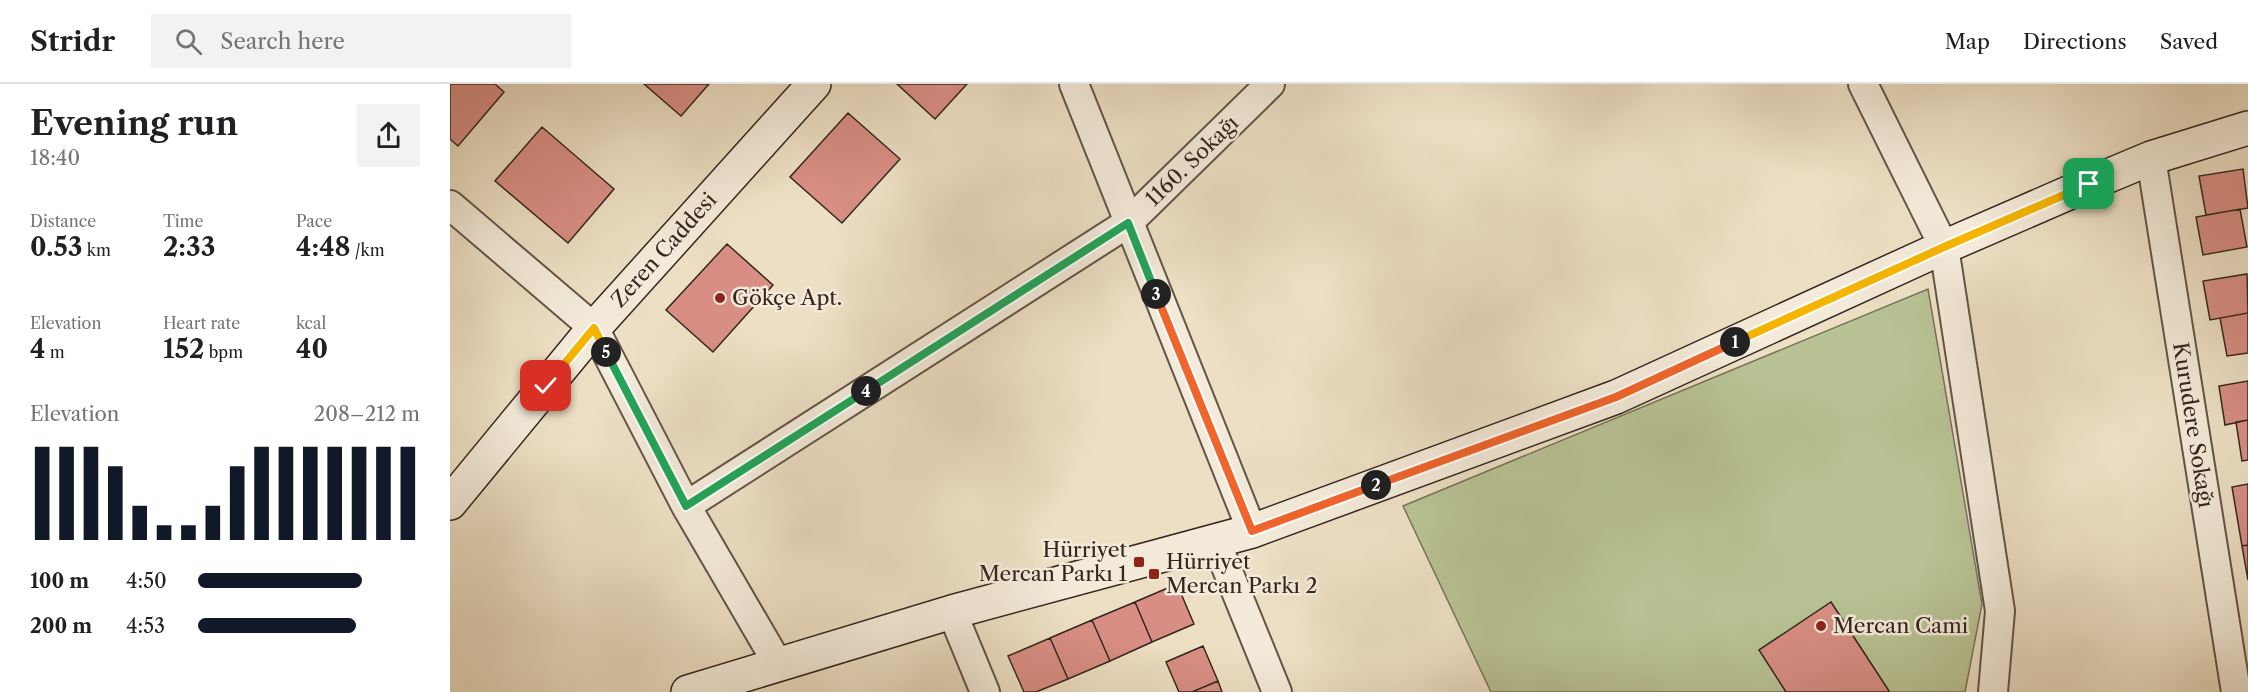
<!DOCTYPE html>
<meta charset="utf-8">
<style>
:root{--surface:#fff;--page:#f2f2f2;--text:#202124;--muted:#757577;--line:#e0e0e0;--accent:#111827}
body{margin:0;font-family:"Libre Caslon Text",serif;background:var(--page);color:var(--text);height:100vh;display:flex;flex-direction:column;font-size:22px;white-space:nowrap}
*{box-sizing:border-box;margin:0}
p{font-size:20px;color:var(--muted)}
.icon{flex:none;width:33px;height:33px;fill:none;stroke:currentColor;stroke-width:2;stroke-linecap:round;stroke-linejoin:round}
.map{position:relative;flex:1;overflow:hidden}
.sheet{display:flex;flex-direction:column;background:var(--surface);width:450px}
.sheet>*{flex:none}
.pin{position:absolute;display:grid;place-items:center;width:51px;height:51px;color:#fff;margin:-26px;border-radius:12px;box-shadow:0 3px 9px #0006}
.km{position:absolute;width:30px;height:30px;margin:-15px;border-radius:50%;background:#222;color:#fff;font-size:16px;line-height:30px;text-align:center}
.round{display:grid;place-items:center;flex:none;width:63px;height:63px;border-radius:0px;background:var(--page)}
.summary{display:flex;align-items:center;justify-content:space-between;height:102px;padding:0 30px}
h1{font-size:33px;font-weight:700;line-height:45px}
.figures{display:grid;grid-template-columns:repeat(3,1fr);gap:9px;height:102px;padding:6px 30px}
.figures div{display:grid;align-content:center}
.figures b{font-size:26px;font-weight:700}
.figures small{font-size:16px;font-weight:400}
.figures p{font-size:16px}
.chart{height:168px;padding:12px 30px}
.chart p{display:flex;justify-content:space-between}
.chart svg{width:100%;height:108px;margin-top:6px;stroke:var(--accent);stroke-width:6}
ul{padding:0 30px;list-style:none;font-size:20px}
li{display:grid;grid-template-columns:96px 72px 1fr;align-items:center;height:45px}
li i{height:15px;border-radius:8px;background:var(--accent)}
header{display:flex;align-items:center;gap:36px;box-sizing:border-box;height:84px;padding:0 30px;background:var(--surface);border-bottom:2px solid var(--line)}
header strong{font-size:28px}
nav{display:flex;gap:33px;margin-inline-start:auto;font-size:21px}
.search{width:420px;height:54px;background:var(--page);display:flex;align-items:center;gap:15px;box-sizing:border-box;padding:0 21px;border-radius:0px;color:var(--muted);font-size:22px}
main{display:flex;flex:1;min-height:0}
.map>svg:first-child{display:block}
.green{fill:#b8c294;stroke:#76745a;stroke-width:1.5}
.building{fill:#d88e84;stroke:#35261f;stroke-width:1.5}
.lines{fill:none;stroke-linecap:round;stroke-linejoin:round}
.street-casing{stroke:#635448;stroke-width:32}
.secondary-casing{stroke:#35261f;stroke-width:36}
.street{stroke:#f3ead9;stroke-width:28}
.secondary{stroke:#f3ead9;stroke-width:33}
.split-1-casing{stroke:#fff;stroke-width:12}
.split-2-casing{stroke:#fff;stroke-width:12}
.split-3-casing{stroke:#fff;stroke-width:12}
.split-4-casing{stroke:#fff;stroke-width:12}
.split-5-casing{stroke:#fff;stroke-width:12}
.split-6-casing{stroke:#fff;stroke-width:12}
.split-1{stroke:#f5b400;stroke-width:8}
.split-2{stroke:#f0652b;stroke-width:8}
.split-3{stroke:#f0652b;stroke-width:8}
.split-4{stroke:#22a559;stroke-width:8}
.split-5{stroke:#22a559;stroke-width:8}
.split-6{stroke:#f5b400;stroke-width:8}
.poi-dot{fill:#8f2418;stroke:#f3ead9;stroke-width:2}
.labels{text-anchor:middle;stroke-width:5;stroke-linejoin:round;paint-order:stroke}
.street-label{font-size:21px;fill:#35261f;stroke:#f3ead9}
.poi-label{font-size:21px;fill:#35261f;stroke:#f3ead9;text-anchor:start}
</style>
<header>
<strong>Stridr</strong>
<div class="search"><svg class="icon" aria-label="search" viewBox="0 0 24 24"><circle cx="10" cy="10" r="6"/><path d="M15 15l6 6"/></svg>Search here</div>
<nav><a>Map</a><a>Directions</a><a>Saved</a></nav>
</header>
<main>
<section class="sheet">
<div class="summary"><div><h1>Evening run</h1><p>18:40</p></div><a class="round"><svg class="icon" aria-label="share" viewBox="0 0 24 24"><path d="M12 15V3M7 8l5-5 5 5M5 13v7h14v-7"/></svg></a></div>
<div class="figures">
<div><p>Distance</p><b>0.53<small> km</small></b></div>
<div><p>Time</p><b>2:33</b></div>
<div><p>Pace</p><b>4:48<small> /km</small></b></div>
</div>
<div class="figures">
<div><p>Elevation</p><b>4<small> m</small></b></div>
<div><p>Heart rate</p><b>152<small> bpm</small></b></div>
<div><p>kcal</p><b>40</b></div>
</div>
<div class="chart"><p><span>Elevation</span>208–212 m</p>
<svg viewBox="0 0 160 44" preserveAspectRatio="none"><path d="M5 44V6M15 44V6M25 44V6M35 44V14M45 44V30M55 44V38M65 44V38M75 44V30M85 44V14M95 44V6M105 44V6M115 44V6M125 44V6M135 44V6M145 44V6M155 44V6"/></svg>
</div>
<ul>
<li><b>100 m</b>4:50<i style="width:74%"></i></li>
<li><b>200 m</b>4:53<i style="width:71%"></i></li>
</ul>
</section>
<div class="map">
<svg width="1798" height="608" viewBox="0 0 1798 608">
<rect width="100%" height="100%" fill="#ecdfc4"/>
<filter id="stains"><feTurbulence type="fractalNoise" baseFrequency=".00333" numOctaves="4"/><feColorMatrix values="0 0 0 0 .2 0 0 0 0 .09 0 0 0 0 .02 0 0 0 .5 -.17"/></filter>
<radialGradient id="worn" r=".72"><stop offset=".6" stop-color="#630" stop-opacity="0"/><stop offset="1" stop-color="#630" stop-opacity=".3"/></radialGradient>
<path class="green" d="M 1478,205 L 1532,520 L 1515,608 L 1041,608 L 953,422 Z"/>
<path class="building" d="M 0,0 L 45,0 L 54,8 L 8,62 L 0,55 Z
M 194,0 L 259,0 L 231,32 Z
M 447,0 L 517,0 L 485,35 Z
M 398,29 L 450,75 L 392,139 L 340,93 Z
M 92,43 L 164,105 L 118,159 L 45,97 Z
M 1793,85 L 1798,124 L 1756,131 L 1749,92 Z
M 1790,125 L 1797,163 L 1753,171 L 1746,133 Z
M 277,160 L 323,201 L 263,268 L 216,226 Z
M 1797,190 L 1798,229 L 1760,236 L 1753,197 Z
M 1798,229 L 1798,269 L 1777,272 L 1770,234 Z
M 1798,297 L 1798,336 L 1775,341 L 1769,302 Z
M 1798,336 L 1798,376 L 1792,377 L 1786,338 Z
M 1798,400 L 1798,461 L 1792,462 L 1782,403 Z
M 1798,461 L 1798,496 L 1792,462 Z
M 727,500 L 744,540 L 702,558 L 685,518 Z
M 685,518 L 702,558 L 660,577 L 642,536 Z
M 1381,518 L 1439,607 L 1438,608 L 1336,608 L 1309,566 Z
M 642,536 L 660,577 L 618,595 L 600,554 Z
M 600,554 L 618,595 L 586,608 L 574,608 L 558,572 Z
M 753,562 L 768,597 L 742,608 L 729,608 L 716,578 Z
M 768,597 L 772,608 L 742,608 Z"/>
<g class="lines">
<defs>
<path id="street" d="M 624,0 L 802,447
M 1413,0 L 1494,163 L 1550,527 L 1543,608
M 1701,74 L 1786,608
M 0,121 L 144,244 L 236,422 L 328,580
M 236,422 L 678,139 L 820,0
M 766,458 L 827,608
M 502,528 L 535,608"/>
<path id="secondary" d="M 0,419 L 144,244 L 364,0
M 238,608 L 502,528 L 802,447 L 1166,313 L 1494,163 L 1639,100 L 1701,74 L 1798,44"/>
</defs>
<use href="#street" class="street-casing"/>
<use href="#secondary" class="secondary-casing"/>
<use href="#street" class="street"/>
<use href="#secondary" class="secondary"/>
</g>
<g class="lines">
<defs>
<path id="split-1" d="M 1285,258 L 1494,163 L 1639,100"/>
<path id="split-2" d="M 926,401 L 1166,313 L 1285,258"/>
<path id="split-3" d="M 706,210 L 802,447 L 926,401"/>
<path id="split-4" d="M 416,307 L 678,139 L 706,210"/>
<path id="split-5" d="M 156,268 L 236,422 L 416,307"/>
<path id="split-6" d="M 96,302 L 144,244 L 156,268"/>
</defs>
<use href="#split-1" class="split-1-casing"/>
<use href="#split-2" class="split-2-casing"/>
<use href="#split-3" class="split-3-casing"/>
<use href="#split-4" class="split-4-casing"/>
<use href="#split-5" class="split-5-casing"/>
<use href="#split-6" class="split-6-casing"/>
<use href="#split-1" class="split-1"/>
<use href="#split-2" class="split-2"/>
<use href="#split-3" class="split-3"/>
<use href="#split-4" class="split-4"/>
<use href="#split-5" class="split-5"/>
<use href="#split-6" class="split-6"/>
</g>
<g class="poi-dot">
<circle cx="270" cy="214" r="6"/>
<rect x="683" y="472" width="12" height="12" rx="3"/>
<rect x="698" y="484" width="12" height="12" rx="3"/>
<circle cx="1371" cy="542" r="6"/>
</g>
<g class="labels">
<g class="street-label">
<text transform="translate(742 77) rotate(-44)" y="7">1160. Sokağı</text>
<text transform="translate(214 166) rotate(-48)" y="7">Zeren Caddesi</text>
<text transform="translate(1743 341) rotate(81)" y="7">Kurudere Sokağı</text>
</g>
<g class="poi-label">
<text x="282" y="221">Gökçe Apt.</text>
<text x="677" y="473" text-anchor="end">Hürriyet<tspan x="677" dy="24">Mercan Parkı 1</tspan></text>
<text x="716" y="485">Hürriyet<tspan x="716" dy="24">Mercan Parkı 2</tspan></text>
<text x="1383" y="549">Mercan Cami</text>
</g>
</g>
<rect width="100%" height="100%" filter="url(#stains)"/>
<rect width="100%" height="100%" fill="url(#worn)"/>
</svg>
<div class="pin" style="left:1639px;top:100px;background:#1e9e55"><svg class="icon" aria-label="arrive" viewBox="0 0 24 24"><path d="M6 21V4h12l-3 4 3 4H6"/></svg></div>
<div class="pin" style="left:96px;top:302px;background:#d93025"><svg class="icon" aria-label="check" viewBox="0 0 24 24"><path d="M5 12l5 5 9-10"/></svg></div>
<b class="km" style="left:1285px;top:258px">1</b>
<b class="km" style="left:926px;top:401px">2</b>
<b class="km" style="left:706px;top:210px">3</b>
<b class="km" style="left:416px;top:307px">4</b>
<b class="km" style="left:156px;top:268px">5</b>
</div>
</main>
